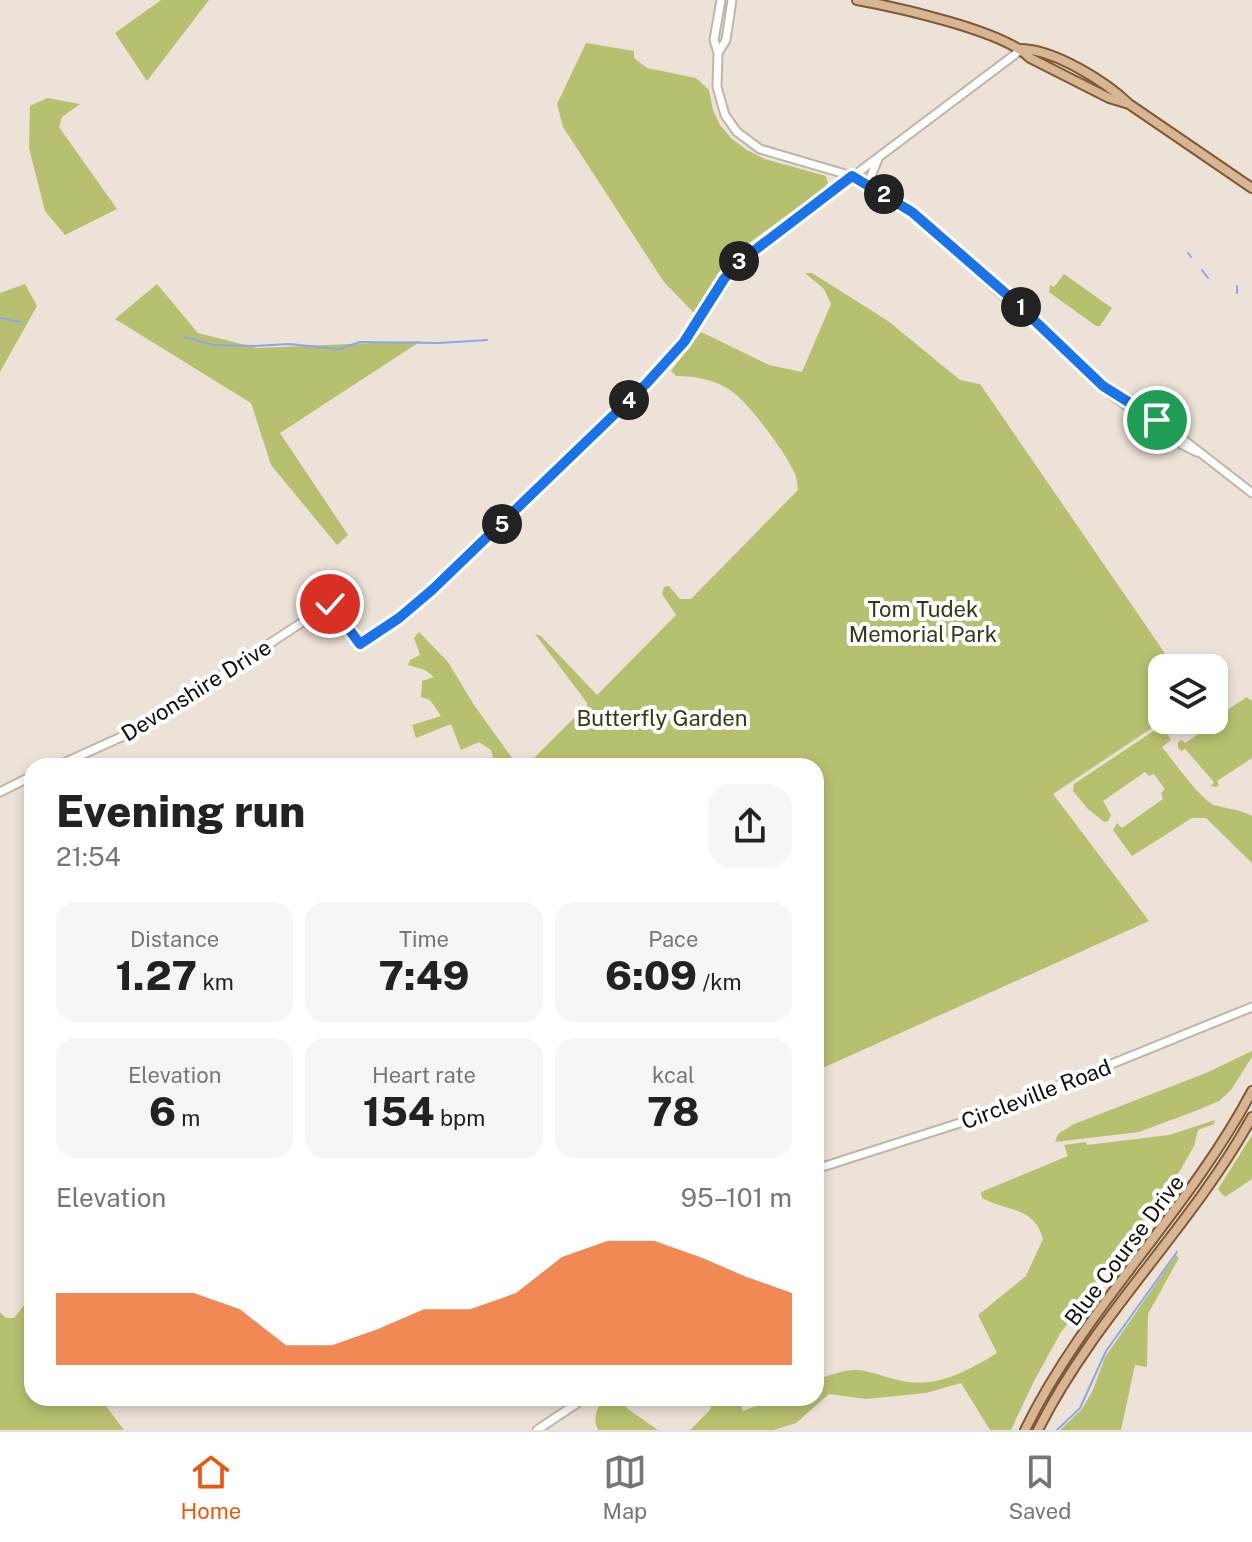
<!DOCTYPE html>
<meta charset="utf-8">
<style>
:root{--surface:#fff;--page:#f6f6f6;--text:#222;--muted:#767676;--line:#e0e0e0;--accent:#ea580c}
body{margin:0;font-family:"Public Sans",sans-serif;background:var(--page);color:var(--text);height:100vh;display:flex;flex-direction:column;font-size:30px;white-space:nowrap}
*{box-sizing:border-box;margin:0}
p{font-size:26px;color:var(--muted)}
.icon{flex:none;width:44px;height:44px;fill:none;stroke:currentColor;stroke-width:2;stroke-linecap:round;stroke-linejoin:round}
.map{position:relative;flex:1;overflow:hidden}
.details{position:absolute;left:24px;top:758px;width:800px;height:648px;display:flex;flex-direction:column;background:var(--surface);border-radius:24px;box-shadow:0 4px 12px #0003}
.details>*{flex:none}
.tools{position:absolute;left:1148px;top:654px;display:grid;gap:16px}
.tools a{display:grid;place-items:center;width:80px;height:80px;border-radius:16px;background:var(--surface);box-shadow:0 4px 12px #0003;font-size:40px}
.pin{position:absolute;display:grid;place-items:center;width:68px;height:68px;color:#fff;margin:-34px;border:4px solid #fff;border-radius:50%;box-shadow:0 2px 8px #0007}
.km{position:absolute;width:40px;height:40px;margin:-20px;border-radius:50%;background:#222;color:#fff;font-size:22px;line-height:40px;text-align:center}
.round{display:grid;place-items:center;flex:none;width:84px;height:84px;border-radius:24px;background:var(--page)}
.overview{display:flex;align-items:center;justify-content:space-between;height:136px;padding:0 32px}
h1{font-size:44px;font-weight:800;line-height:60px}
.figures{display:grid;grid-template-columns:repeat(3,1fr);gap:12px;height:136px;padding:8px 32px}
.figures div{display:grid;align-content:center;border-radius:20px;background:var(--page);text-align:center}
.figures b{font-size:40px;font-weight:800}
.figures small{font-size:22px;font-weight:400}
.figures p{font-size:22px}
.chart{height:224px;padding:16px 32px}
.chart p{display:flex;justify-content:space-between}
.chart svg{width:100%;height:144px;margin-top:8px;fill:var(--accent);opacity:.7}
.tab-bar{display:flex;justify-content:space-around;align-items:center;height:112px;border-top:2px solid var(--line);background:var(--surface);font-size:22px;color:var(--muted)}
.tab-bar a{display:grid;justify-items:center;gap:4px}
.tab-bar .current{color:var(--accent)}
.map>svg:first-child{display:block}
.green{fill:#b7c06f}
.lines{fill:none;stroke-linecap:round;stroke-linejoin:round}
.stream{stroke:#87a8ee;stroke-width:2}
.minor-casing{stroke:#c0b5aa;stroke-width:11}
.major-casing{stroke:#815a34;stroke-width:12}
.minor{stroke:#fff;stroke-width:7}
.major{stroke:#d8b593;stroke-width:8}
.route-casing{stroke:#fff;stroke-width:16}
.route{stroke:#1a73e8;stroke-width:10}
.labels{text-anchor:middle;stroke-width:8;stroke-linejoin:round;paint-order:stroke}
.park-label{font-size:22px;fill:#343813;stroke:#fff}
.street-label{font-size:22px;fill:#110d09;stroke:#fff}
</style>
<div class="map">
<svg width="1252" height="1430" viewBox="0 0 1252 1430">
<rect width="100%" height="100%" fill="#ede2d7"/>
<path class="green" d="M 161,0 L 209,0 L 147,81 L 115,33 Z
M 586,43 L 634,51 L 634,58 L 647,68 L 696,78 L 709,90 L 713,110 L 720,125 L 732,139 L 747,150 L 765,159 L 826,176 L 828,183 L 823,189 L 742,248 L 721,269 L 694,313 L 664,282 L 563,127 L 557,104 Z
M 47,98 L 80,104 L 62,117 L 59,127 L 117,209 L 65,235 L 45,211 L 29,148 L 30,106 Z
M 805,273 L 812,273 L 888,321 L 960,380 L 980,384 L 1175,668 L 1162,668 L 1164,720 L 1053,794 L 1149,921 L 816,1071 L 816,766 L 526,766 L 588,704 L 535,634 L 541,636 L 597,695 L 676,615 L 662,594 L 664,587 L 669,586 L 680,599 L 691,599 L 798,490 C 797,484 797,477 794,472 C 786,453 750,405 734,393 C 717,380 697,376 676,376 L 671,371 L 701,332 L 769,365 L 802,372 L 831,304 L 824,289 Z
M 1064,274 L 1112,308 L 1100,326 L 1096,326 L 1049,292 L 1050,285 L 1054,287 Z
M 25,284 L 37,306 L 0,372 L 0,293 Z
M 157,284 L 198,333 L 257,348 L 421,341 L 280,433 L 348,535 L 337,545 L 271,465 L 251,403 L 115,319 Z
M 419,632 L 448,662 L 474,705 L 518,766 L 495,766 L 491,750 L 479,742 L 461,750 L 451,724 L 416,738 L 412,725 L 441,716 L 430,700 L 421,697 L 422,681 L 434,677 L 425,670 L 408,665 L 410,660 L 420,655 L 414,638 Z
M 1247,697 L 1250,700 L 1252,699 L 1252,758 L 1217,781 L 1219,785 L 1216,787 L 1211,786 L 1214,782 L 1185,749 L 1181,751 L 1178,748 L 1178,742 L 1182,740 L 1185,743 L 1206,729 L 1204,725 Z
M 1170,720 L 1190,720 L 1168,735 L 1171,740 L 1162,747 C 1172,759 1201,800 1214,805 C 1228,809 1239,809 1252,816 L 1252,863 L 1206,818 L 1192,818 L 1132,856 L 1113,830 L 1117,823 L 1122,828 L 1163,799 L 1161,793 L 1165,789 L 1154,774 L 1149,776 L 1145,772 L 1103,801 L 1111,815 L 1108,821 L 1104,822 L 1088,809 L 1073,791 L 1074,784 Z
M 1252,1051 L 1252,1057 L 1231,1090 L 1219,1101 L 1198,1110 L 1139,1132 L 1055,1142 L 1058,1134 L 1074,1124 L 1206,1073 Z
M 1215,1120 L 1214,1124 L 1198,1130 L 1194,1146 L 1181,1169 L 1134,1237 L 1101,1275 L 1087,1301 L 1061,1332 L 1034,1381 L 1011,1430 L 990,1430 L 961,1383 L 926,1393 L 866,1399 L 829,1394 L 796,1423 L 774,1430 L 690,1430 L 710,1410 L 714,1398 L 738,1398 L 743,1411 L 777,1398 L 816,1398 L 816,1380 C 831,1375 849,1367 865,1371 C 880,1374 893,1380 908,1382 C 942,1386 969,1370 997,1353 L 978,1315 L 1026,1276 L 1043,1239 C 1034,1206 1008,1212 982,1198 L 981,1192 L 1068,1156 L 1064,1145 L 1086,1142 L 1087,1145 L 1169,1135 Z
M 1252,1135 L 1252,1179 L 1225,1197 L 1218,1189 Z
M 1176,1255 L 1179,1258 L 1148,1314 L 1147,1367 L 1135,1365 L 1121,1430 L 1060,1430 L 1082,1409 L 1093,1390 L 1105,1357 Z
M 25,1304 L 32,1307 L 32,1398 L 100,1398 L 124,1430 L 0,1430 L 0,1312 L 6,1318 L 14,1318 Z
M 618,1398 L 629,1410 L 658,1430 L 598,1430 C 592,1417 597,1407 606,1398 Z"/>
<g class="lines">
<path class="stream" d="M 1188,253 L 1191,257
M 1202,270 L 1208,278
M 1237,286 L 1237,293
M 0,318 L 22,322
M 185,337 L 213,345 L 255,346 L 289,344 L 339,349 L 360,342 L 439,343 L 487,340
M 1057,1430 L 1080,1408 L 1106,1351 L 1177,1252"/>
<defs>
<path id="minor" d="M 721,0 L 714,40 L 718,53 L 717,87 L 725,115 L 737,132 L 760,149 L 852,176 L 905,207 L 1012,299 L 1113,396 L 1181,444 L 1197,452
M 718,53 L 726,40 L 732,0
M 876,187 L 871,176 L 878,159
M 962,258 L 1032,322
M 1112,390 L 1184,440 L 1252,493
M 57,766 L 139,729 L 330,604 L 360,644 L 399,618 L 432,590 L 646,384 L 684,342 L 738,263 L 1022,49
M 0,792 L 32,776
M 816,1169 L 991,1113 L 1252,1007
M 537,1430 L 585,1398"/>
<path id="major" d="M 857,0 C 896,7 1005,31 1030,58 L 1109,98 L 1129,104
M 1023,49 C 1056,51 1105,81 1129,104 L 1252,188
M 1025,1430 C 1085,1307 1188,1212 1252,1091
M 1038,1430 C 1095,1316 1191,1228 1252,1117"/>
</defs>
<use href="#minor" class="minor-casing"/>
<use href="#major" class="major-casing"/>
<use href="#minor" class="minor"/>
<use href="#major" class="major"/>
</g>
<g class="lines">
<defs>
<path id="route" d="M 330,604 L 360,644 L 399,618 L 432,590 L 646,384 L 684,342 L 724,279 L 738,263 L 852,176 L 912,212 L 1012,299 L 1103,386 L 1157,420"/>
</defs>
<use href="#route" class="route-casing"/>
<use href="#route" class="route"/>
</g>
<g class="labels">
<g class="park-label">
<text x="923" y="617">Tom Tudek<tspan x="923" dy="25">Memorial Park</tspan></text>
<text x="662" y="726">Butterfly Garden</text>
</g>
<g class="street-label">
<text transform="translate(196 690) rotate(-32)" y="8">Devonshire Drive</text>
<text transform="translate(1036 1094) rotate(-21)" y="8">Circleville Road</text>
<text transform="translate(1124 1250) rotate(-53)" y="8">Blue Course Drive</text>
</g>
</g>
</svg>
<div class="tools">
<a><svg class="icon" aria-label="layers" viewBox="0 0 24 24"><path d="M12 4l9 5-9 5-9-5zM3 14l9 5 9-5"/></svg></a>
</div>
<div class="pin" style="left:1157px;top:420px;background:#1e9e55"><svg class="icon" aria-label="arrive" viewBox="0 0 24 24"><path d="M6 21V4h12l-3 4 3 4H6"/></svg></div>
<div class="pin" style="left:330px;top:604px;background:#d93025"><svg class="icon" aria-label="check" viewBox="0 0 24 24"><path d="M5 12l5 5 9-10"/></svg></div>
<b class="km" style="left:1021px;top:307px">1</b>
<b class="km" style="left:884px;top:194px">2</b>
<b class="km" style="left:739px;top:261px">3</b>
<b class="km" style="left:629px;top:400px">4</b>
<b class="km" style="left:502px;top:524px">5</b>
<section class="details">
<div class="overview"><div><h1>Evening run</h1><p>21:54</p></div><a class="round"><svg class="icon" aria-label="share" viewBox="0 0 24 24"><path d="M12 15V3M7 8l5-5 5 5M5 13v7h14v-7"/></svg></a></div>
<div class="figures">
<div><p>Distance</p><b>1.27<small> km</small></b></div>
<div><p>Time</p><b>7:49</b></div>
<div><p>Pace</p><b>6:09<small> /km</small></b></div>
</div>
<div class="figures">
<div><p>Elevation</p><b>6<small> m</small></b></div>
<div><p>Heart rate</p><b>154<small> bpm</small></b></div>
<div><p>kcal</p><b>78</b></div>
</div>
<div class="chart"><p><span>Elevation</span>95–101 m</p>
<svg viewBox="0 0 160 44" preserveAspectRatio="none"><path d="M0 44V22L10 22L20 22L30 22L40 27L50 38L60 38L70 33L80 27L90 27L100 22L110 11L120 6L130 6L140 11L150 17L160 22V44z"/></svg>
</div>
</section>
</div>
<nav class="tab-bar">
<a class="current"><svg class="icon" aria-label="home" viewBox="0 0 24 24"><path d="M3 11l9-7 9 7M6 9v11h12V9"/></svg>Home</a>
<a><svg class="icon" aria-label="map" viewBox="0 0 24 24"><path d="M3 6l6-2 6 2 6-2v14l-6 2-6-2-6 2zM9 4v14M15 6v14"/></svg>Map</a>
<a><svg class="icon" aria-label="saved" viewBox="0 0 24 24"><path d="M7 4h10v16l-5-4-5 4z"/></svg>Saved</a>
</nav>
